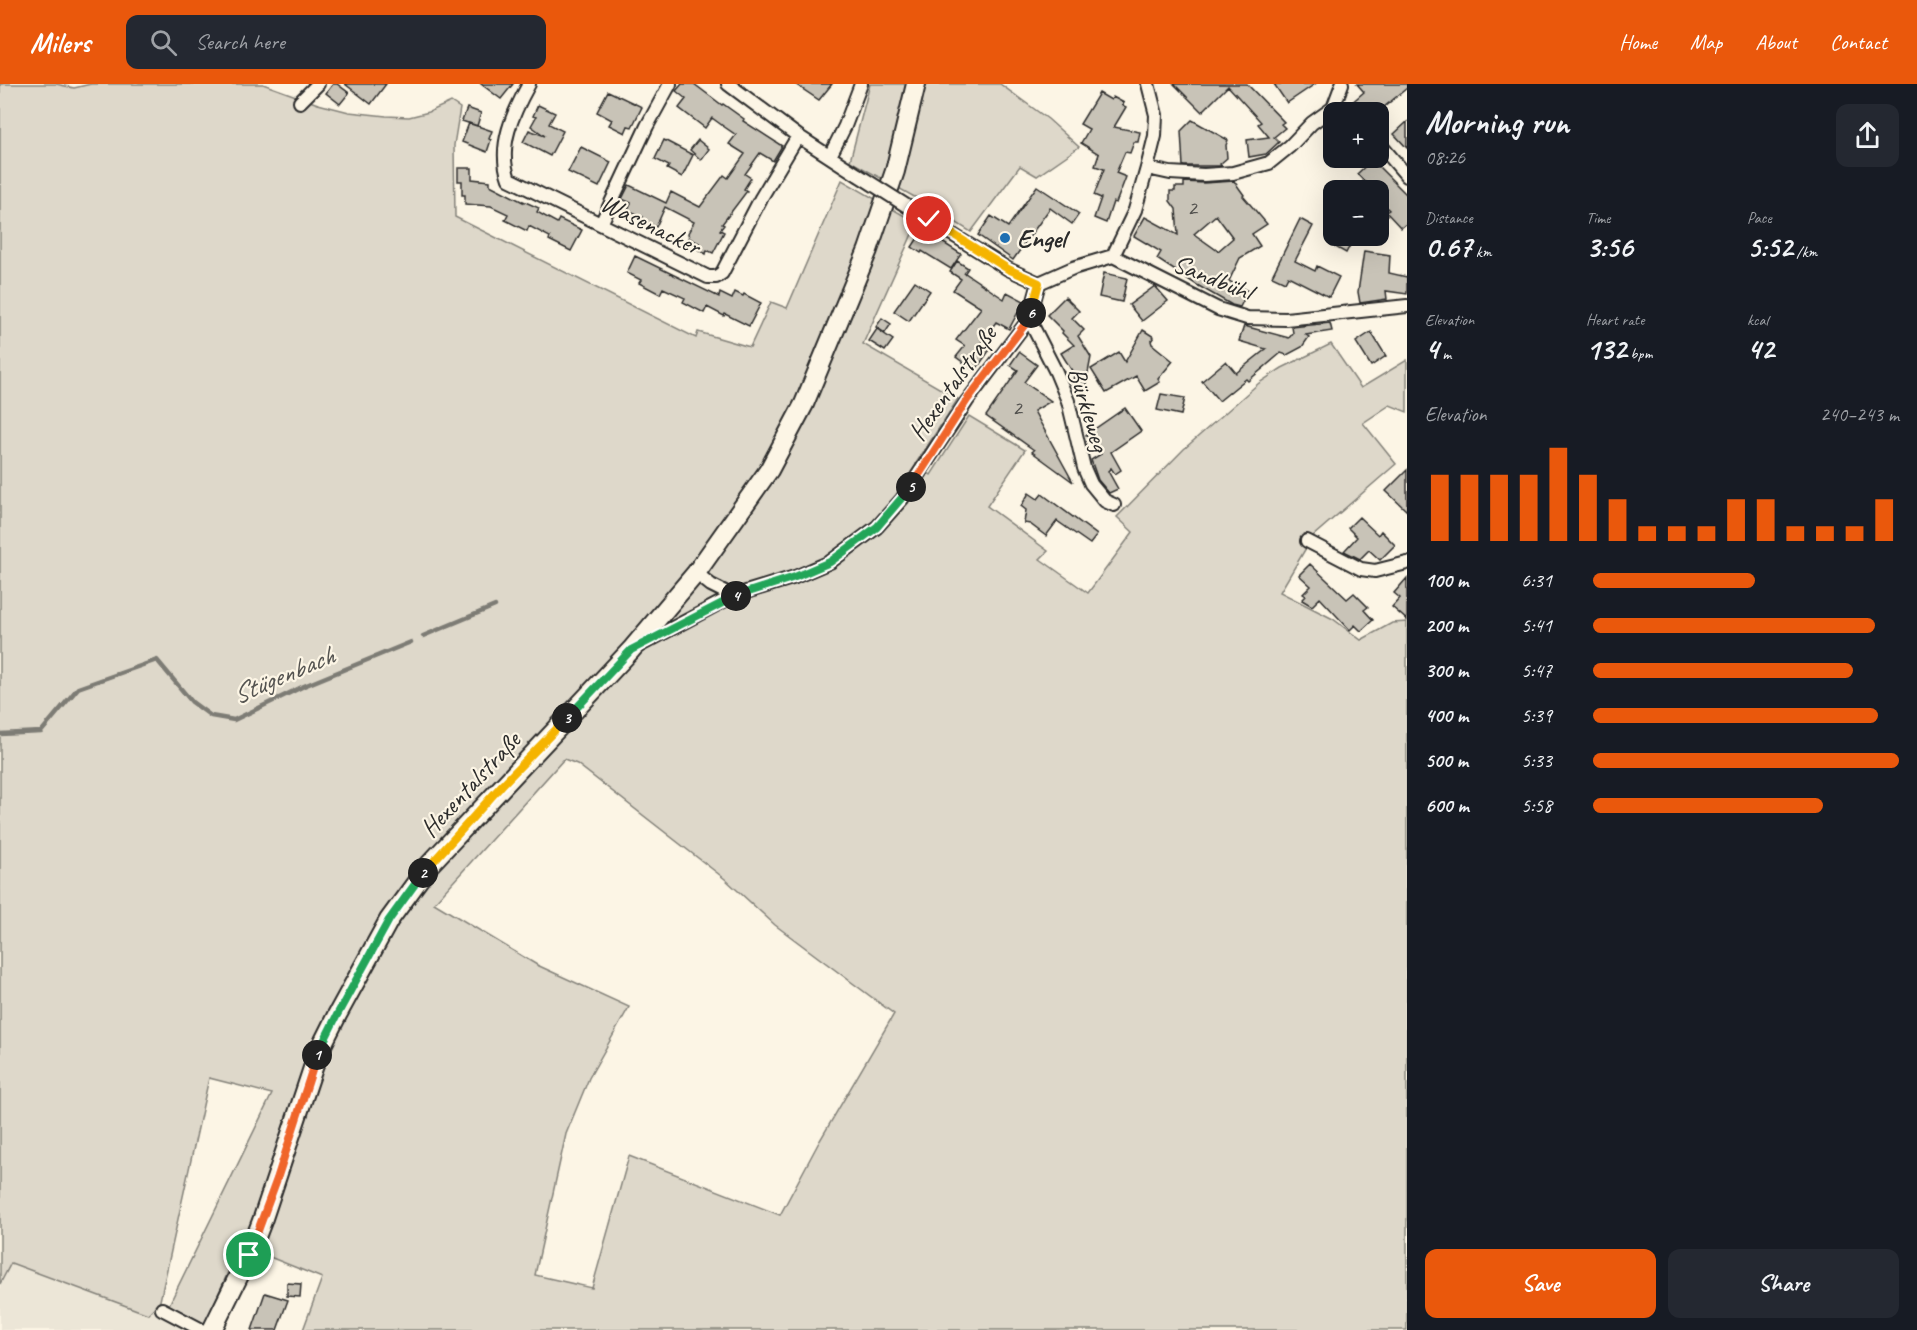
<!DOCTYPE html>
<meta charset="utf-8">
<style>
:root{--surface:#171b24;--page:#242831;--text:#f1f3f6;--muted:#9ea1a6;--accent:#ea580c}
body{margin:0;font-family:Caveat,sans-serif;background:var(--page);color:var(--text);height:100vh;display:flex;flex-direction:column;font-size:22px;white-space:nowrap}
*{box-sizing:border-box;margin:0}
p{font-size:20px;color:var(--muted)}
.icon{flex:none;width:33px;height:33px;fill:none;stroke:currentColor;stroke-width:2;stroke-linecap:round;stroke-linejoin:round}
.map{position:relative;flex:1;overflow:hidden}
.drawer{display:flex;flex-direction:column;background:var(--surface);width:510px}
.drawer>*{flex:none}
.buttons{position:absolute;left:1323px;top:18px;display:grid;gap:12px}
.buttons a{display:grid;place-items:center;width:66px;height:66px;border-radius:12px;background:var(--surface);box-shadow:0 6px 24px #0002;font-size:30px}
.pin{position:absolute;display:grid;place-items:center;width:51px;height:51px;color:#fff;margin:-26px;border:3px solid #fff;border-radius:50%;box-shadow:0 2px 6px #0007}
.km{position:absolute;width:30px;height:30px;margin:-15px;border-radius:50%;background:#222;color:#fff;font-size:16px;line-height:30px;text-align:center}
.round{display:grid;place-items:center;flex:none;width:63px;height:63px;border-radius:12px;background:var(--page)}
.summary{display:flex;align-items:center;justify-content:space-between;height:102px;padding:0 18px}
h1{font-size:33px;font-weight:700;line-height:45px}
.metrics{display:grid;grid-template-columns:repeat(3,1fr);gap:9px;height:102px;padding:6px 18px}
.metrics div{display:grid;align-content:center}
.metrics b{font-size:30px;font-weight:700}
.metrics small{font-size:16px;font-weight:400}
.metrics p{font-size:16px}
.chart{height:168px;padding:12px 18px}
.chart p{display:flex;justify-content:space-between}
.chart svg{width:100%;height:108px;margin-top:6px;stroke:var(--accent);stroke-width:6}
.primary-button{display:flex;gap:12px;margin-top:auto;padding:12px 18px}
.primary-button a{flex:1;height:69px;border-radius:12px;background:var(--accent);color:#fff;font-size:24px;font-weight:700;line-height:69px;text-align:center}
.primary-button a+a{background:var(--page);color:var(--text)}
ul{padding:0 18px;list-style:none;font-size:20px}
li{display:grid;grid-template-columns:96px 72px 1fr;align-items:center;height:45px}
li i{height:15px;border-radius:8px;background:var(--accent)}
header{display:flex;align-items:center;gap:36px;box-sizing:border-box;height:84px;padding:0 30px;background:var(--accent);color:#fff}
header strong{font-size:28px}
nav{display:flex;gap:33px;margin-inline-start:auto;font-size:21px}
.search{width:420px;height:54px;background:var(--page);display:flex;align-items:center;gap:15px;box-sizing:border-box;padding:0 21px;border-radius:12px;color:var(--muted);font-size:22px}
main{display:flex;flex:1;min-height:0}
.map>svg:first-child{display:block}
.built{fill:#ece6d7}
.green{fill:#ded8ca;stroke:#84827a;stroke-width:1.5;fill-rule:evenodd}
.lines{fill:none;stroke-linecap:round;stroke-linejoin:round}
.stream{stroke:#7d7b74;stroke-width:4.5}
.building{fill:#c8c3b7;stroke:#2b2b2b;stroke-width:1.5;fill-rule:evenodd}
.street-casing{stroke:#2b2b2b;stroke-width:16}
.secondary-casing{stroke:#2b2b2b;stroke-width:22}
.street{stroke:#fcf5e5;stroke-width:12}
.secondary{stroke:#fcf5e5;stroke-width:18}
.street-bridge-casing{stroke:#2b2b2b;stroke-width:16;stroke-linecap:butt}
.street-bridge{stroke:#fcf5e5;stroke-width:12}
.split-1-casing{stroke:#fff;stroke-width:12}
.split-2-casing{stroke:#fff;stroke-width:12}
.split-3-casing{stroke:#fff;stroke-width:12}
.split-4-casing{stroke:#fff;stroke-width:12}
.split-5-casing{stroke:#fff;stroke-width:12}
.split-6-casing{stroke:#fff;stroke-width:12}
.split-7-casing{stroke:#fff;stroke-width:12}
.split-1{stroke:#f0652b;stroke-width:8}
.split-2{stroke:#22a559;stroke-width:8}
.split-3{stroke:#f5b400;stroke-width:8}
.split-4{stroke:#22a559;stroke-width:8}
.split-5{stroke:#22a559;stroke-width:8}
.split-6{stroke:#f0652b;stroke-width:8}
.split-7{stroke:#f5b400;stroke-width:8}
.poi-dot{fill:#1f6fb2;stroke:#fcf5e5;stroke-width:2}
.labels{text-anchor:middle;stroke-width:4.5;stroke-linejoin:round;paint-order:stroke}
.number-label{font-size:22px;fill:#52514e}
.street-label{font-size:26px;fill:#2b2b2b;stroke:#fcf5e5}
.poi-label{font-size:26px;font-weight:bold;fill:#2b2b2b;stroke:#fcf5e5;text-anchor:start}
.water-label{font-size:27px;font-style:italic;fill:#545350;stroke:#fcf5e5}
</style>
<header>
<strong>Milers</strong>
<div class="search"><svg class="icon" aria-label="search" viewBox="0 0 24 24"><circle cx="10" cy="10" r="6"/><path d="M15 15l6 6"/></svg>Search here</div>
<nav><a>Home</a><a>Map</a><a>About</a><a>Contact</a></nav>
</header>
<main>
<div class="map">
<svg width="1407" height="1246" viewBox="0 0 1407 1246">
<rect width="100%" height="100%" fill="#fcf5e5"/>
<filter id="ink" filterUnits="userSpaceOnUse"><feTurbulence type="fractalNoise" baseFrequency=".0167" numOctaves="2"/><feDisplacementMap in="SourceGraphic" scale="12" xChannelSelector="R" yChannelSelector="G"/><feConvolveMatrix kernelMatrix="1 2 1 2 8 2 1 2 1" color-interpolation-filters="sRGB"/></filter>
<g filter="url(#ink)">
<path class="built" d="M 11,1178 L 148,1230 L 160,1217 L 205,1240 L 202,1246 L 0,1246 L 0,1200 Z"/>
<path class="green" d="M 0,0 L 56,0 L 74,4 L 91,0 L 263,0 L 318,20 L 349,28 L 386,32 L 409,33 L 429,28 L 451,18 L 460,24 L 454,61 L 455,133 L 696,254 L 698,248 L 750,263 L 771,218 L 787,224 L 842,96 L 917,139 L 863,260 L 958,315 L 916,379 L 931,391 L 969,332 L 1025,366 L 987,422 L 1048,467 L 1040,475 L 1088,509 L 1133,448 L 1117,433 L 1184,365 L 1259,299 L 1282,284 L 1331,260 L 1361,304 L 1407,276 L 1407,328 L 1390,321 L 1363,339 L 1396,380 L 1313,452 L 1280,508 L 1333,535 L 1361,556 L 1392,539 L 1407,538 L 1407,1246 L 303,1246 L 322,1194 L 240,1161 L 205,1240 L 169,1221 L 272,1010 L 209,994 L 160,1217 L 148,1230 L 11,1179 L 0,1200 ZM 564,675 L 577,680 L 725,795 L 775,841 L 894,930 L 819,1058 L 780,1131 L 629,1072 L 592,1204 L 535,1191 L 566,1050 L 589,994 L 629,923 L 537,881 L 434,819 Z
M 870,0 L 1000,0 L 1048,35 L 1079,63 L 1037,92 L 1020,82 L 971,148 L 927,120 L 850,77 Z"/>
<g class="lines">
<path class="stream" d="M 423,552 L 495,522
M 0,650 L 41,648 L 78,604 L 157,576 L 192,618 L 211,632 L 234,636 L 304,602 L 411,558"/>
</g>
<path class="building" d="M 333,0 L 337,0 L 349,9 L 340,20 L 326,9 Z
M 345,0 L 386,0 L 371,20 Z
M 481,0 L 513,0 L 501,15 Z
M 682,0 L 694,0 L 722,21 L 723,20 L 744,35 L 743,37 L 782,62 L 773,77 L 760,69 L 745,90 L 751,94 L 744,105 L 747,107 L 722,140 L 724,141 L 720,146 L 724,148 L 713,169 L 707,166 L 706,170 L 696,164 L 699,159 L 689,154 L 688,149 L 694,138 L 665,123 L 656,143 L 642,136 L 643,133 L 628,126 L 631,119 L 622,115 L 629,101 L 666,119 L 671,108 L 700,123 L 724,91 L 728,94 L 745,70 L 729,60 L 736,51 L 723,42 L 712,34 L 705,44 L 679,24 L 686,15 L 676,7 Z
M 795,0 L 832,0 L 819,16 Z
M 1174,0 L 1247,0 L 1284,38 L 1281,40 L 1285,44 L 1274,53 L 1279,58 L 1266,70 L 1249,73 L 1247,56 L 1269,53 L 1258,40 L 1261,38 L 1228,2 L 1202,28 Z
M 1274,0 L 1315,0 L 1287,19 Z
M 1357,0 L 1407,0 L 1407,4 L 1378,28 L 1358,28 L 1350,20 L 1364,8 Z
M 608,7 L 642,23 L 632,43 L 628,42 L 625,49 L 609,41 L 612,36 L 597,28 Z
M 1099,9 L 1111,16 L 1113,13 L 1124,19 L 1122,21 L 1126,23 L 1114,43 L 1140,48 L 1138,58 L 1134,58 L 1130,69 L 1125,68 L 1116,89 L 1126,93 L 1116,119 L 1113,118 L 1106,139 L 1094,134 L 1101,114 L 1094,111 L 1104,85 L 1095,82 L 1099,70 L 1081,59 L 1089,45 L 1080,40 Z
M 538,21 L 555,29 L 549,40 L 563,47 L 550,72 L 523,58 L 529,46 L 545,52 L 531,42 L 536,33 L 533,32 Z
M 467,24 L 481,29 L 477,42 L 462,37 Z
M 1192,36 L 1228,56 L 1226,61 L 1227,74 L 1220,80 L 1222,82 L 1183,82 L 1181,47 Z
M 1407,38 L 1407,64 L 1394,50 Z
M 469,39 L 492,47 L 489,55 L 491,56 L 487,68 L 462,58 Z
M 664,56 L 693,71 L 682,93 L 667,85 L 669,82 L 655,75 Z
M 698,56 L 709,65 L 701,76 L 690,66 Z
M 581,63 L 611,78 L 599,103 L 568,88 Z
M 1372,76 L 1407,111 L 1407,139 L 1401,144 L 1386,128 L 1389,126 L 1378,115 L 1378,106 L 1373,106 L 1357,90 Z
M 458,84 L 472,84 L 472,95 L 490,97 L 490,101 L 523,118 L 523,117 L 539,124 L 537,128 L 557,139 L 559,135 L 582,146 L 571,167 L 549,156 L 550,153 L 529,142 L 527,147 L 505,136 L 508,130 L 491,122 L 465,120 L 465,111 L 462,111 L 462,97 L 458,97 Z
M 1234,97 L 1244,111 L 1243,112 L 1267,140 L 1252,150 L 1260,162 L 1240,174 L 1229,197 L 1248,207 L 1240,223 L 1232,221 L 1197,201 L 1157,175 L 1161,168 L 1134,152 L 1145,133 L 1178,151 L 1176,125 L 1170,117 L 1170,107 L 1175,107 L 1175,103 L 1184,103 L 1184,98 L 1204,99 ZM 1216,131 L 1233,154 L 1218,167 L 1194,150 Z
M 1037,102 L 1079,130 L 1072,140 L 1050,124 L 1013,176 L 978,151 L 991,132 L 1008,143 Z
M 1300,135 L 1313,142 L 1295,177 L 1315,187 L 1317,182 L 1339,193 L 1329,213 L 1288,192 L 1285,198 L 1272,192 Z
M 923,146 L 961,170 L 951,185 L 922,167 L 921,169 L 912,163 Z
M 1334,152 L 1355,152 L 1346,169 L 1330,160 Z
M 1364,167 L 1390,171 L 1389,189 L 1407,193 L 1407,210 L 1386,207 L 1387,215 L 1360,219 L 1358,208 Z
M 635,172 L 719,213 L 720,209 L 732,215 L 735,208 L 743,212 L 744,210 L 761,219 L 749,242 L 725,230 L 724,232 L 707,223 L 704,229 L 683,218 L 685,214 L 663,204 L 660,210 L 639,199 L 641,196 L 627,189 Z
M 957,177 L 968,184 L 964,190 L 965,189 L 1004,215 L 1007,208 L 1024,217 L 1009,245 L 996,238 L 980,260 L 989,267 L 975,287 L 956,273 L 965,262 L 956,256 L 981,224 L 953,206 L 961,195 L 950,188 Z
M 1104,189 L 1127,194 L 1122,218 L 1099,213 Z
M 915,197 L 930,207 L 909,237 L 894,227 Z
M 1155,202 L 1168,217 L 1142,237 L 1129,221 Z
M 1065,213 L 1079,227 L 1072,234 L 1084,246 L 1078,252 L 1091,273 L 1085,305 L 1072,303 L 1074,290 L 1061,269 L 1074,261 L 1062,249 L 1063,247 L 1047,231 Z
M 882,234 L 891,240 L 885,249 L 876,243 Z
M 1330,239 L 1332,247 L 1306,251 L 1309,253 L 1302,263 L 1287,271 L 1281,269 L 1248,297 L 1246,295 L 1219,317 L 1202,297 L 1226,277 L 1236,289 L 1266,265 L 1239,257 L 1244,242 L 1289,254 L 1293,249 L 1292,243 Z
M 877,245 L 893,256 L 885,267 L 869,257 Z
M 1143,246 L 1154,253 L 1151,257 L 1152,260 L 1173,277 L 1158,295 L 1160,298 L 1145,307 L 1136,292 L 1106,309 L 1091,285 L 1119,268 L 1125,278 Z
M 1371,248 L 1386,272 L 1371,282 L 1356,258 Z
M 1019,268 L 1037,281 L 1024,298 L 1051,317 L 1034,327 L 1073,398 L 1032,368 L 1034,366 L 986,332 L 1018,286 L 1010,281 Z
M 1161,310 L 1185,314 L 1181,331 L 1157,326 Z
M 1125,324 L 1141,347 L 1111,368 L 1121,386 L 1115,390 L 1111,384 L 1108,387 L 1118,405 L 1109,409 L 1098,396 L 1091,376 L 1101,370 L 1086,351 Z
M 1407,386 L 1407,427 L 1386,407 Z
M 1029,409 L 1038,415 L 1042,410 L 1097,451 L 1090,460 L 1057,437 L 1046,452 L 1030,440 L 1024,439 L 1026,426 L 1021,422 Z
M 1359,433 L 1378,451 L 1381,447 L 1395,461 L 1380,476 L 1369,466 L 1360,475 L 1344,467 L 1357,453 L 1348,444 Z
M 1310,480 L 1347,515 L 1354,509 L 1368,523 L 1364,526 L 1373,536 L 1361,547 L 1355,541 L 1350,546 L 1320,514 L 1312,522 L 1302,516 L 1306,512 L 1303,510 L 1311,502 L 1299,491 Z
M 1407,494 L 1407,536 L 1392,523 L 1400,514 L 1394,509 Z
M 287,1199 L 301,1200 L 300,1213 L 287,1212 Z
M 265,1209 L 288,1216 L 277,1246 L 252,1246 Z"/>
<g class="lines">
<defs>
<path id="street" d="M 529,0 C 513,29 497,62 509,95 L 708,193 L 716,193 L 722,189 L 761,114 L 798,52
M 728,0 L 798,52 L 858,91
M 300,18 L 318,0
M 1378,58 L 1407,92
M 830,72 L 845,42 L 861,0
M 1147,84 L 1170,89 L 1204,91 L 1233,89 L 1269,79 L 1290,62 L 1312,39 L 1333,24 L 1342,0
M 921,131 L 1008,185 L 1039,199
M 601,140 L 647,42 L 670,0
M 1113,172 L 1218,225 L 1247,234 L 1286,235 L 1407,222
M 1113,172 L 1135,126 L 1147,84 L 1155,52 L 1156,31 L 1148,0
M 1039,199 L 1073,184 L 1113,172
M 1029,235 L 1056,288 L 1068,317 L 1084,384 L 1091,400 L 1105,417 L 1114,421
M 1307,457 L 1361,485 L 1375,487 L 1407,479
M 696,489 L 711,501 L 733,512
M 637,563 L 733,512 L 795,493 L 830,478 L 877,443 L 902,415 L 967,317 L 1029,235 L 1039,199
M 162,1225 L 202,1246"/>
<path id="secondary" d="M 212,1246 L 249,1171 L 262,1137 L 318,969 L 337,931 L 389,836 L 430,780 L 631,566 L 696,489 L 769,386 L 804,320 L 868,166 L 895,87 L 916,0"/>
</defs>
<use href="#street" class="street-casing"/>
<use href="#secondary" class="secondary-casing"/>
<use href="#street" class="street"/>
<use href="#secondary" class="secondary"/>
<defs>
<path id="street-bridge" d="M 858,91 L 921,131"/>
</defs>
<use href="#street-bridge" class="street-bridge-casing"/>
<use href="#street-bridge" class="street-bridge"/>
</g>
</g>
<g class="lines" filter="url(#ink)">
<defs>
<path id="split-1" d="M 249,1171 L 277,1095 L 317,971"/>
<path id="split-2" d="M 317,971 L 337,931 L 389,836 L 423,789"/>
<path id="split-3" d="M 423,789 L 502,701 L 567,634"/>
<path id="split-4" d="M 567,634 L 631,566 L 736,512"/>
<path id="split-5" d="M 736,512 L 795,493 L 830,478 L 877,443 L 911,403"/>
<path id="split-6" d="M 911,403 L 967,316 L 1029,235 L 1031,229"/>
<path id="split-7" d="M 929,135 L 1008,185 L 1039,199 L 1031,229"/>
</defs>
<use href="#split-1" class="split-1-casing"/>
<use href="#split-2" class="split-2-casing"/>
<use href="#split-3" class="split-3-casing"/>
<use href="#split-4" class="split-4-casing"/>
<use href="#split-5" class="split-5-casing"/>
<use href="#split-6" class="split-6-casing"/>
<use href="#split-7" class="split-7-casing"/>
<use href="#split-1" class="split-1"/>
<use href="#split-2" class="split-2"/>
<use href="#split-3" class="split-3"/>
<use href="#split-4" class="split-4"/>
<use href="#split-5" class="split-5"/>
<use href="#split-6" class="split-6"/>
<use href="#split-7" class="split-7"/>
</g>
<circle class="poi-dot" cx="1005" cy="154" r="6"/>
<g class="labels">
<g class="number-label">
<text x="1192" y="131">2</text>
<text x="1017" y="331">2</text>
</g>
<g class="street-label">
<text transform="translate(651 140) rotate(26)" y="9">Wasenacker</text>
<text transform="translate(1213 193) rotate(22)" y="9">Sandbühl</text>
<text transform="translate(952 299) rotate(-55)" y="9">Hexentalstraße</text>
<text transform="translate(1089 325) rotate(73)" y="9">Bürkleweg</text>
<text transform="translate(470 700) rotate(-47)" y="9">Hexentalstraße</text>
</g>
<g class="poi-label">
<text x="1017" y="163">Engel</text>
</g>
<g class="water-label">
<text transform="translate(283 591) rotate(-23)" y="9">Stügenbach</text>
</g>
</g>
</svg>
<div class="buttons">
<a>+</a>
<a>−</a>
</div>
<div class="pin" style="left:249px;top:1171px;background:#1e9e55"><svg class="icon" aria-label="arrive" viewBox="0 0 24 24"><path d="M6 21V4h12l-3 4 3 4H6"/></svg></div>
<div class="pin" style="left:929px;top:135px;background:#d93025"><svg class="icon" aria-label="check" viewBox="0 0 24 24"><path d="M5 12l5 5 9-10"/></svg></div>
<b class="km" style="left:317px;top:971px">1</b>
<b class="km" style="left:423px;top:789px">2</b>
<b class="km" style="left:567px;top:634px">3</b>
<b class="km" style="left:736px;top:512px">4</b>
<b class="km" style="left:911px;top:403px">5</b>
<b class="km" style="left:1031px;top:229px">6</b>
</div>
<section class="drawer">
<div class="summary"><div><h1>Morning run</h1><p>08:26</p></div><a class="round"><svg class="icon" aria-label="share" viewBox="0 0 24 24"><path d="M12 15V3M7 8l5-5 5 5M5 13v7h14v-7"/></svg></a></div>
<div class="metrics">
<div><p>Distance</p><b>0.67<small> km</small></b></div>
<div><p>Time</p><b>3:56</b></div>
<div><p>Pace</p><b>5:52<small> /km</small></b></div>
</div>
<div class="metrics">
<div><p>Elevation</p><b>4<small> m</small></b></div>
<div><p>Heart rate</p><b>132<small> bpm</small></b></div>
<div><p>kcal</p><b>42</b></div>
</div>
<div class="chart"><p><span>Elevation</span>240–243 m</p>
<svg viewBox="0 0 160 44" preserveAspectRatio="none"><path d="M5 44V17M15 44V17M25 44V17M35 44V17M45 44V6M55 44V17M65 44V27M75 44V38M85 44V38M95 44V38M105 44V27M115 44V27M125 44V38M135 44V38M145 44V38M155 44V27"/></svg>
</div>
<ul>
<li><b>100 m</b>6:31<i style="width:53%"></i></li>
<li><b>200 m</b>5:41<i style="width:92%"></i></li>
<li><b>300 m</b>5:47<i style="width:85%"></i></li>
<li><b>400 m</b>5:39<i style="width:93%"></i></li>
<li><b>500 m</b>5:33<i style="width:100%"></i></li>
<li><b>600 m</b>5:58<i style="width:75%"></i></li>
</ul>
<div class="primary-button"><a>Save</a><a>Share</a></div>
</section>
</main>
